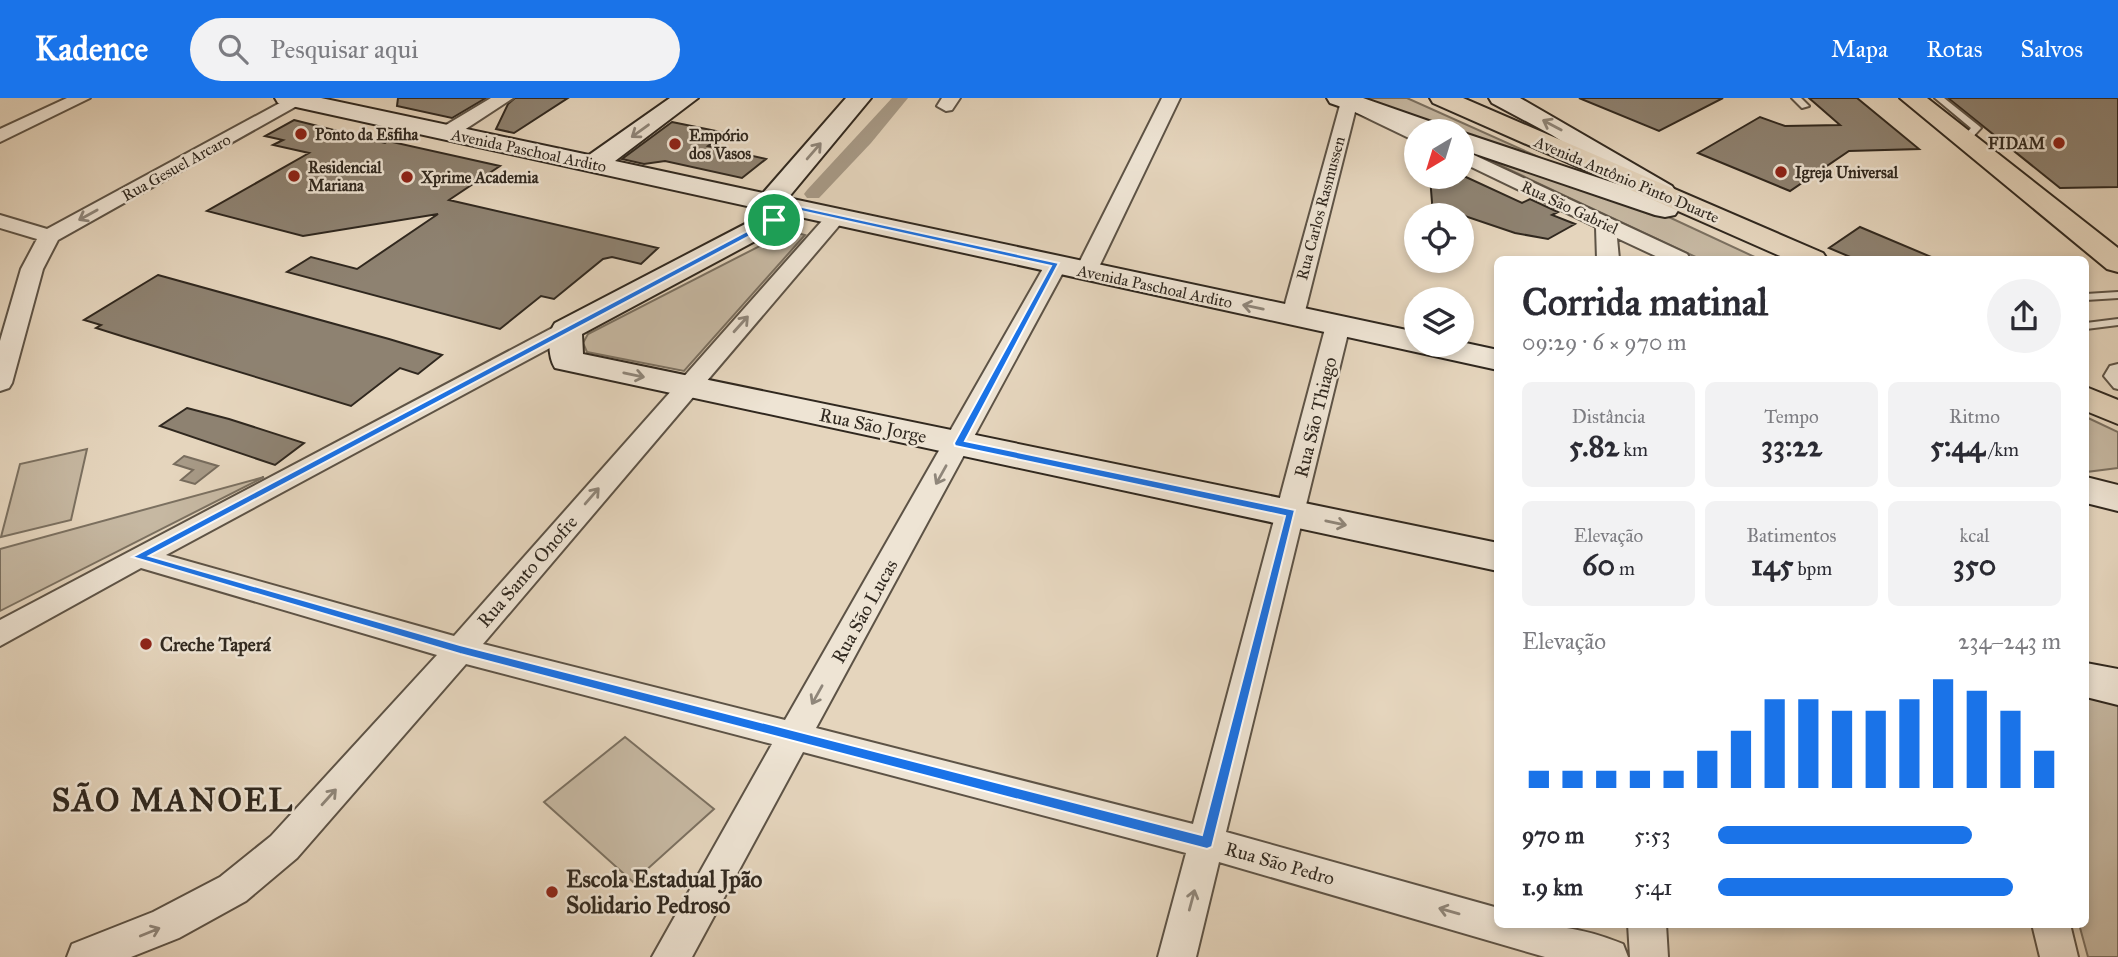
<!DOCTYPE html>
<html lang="pt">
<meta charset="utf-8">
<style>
:root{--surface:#fff;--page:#f2f2f3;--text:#2b2b33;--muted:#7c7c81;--accent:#1a73e8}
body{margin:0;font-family:"IM FELL Great Primer",serif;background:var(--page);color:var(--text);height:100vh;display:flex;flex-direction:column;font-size:26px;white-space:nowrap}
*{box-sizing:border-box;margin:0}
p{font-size:23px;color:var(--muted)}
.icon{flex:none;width:38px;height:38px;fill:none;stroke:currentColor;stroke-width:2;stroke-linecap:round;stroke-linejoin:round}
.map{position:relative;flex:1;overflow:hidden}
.drawer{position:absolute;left:1494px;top:158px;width:595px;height:672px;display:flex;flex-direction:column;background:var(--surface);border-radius:10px;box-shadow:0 4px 10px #0003}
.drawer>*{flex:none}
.needle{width:46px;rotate:218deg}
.controls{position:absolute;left:1404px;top:21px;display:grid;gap:14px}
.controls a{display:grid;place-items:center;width:70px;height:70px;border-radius:50%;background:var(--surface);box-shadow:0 4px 10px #0003;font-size:35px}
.pin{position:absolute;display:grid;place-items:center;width:60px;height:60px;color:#fff;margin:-30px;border:4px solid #fff;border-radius:50%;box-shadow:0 2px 7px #0007}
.round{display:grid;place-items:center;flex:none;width:74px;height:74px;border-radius:37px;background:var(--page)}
.headline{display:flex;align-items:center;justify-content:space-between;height:119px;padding:0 28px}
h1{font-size:38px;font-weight:800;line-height:52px}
.stats{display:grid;grid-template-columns:repeat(3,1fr);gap:10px;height:119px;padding:7px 28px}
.stats div{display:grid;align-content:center;border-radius:10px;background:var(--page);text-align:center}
.stats b{font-size:30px;font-weight:800}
.stats small{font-size:19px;font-weight:400}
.stats p{font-size:19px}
.chart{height:196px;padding:14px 28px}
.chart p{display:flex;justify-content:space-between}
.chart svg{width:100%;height:126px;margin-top:7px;stroke:var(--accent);stroke-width:6}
ul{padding:0 28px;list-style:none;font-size:23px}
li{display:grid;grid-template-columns:112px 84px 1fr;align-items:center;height:52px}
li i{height:18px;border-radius:9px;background:var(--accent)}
header{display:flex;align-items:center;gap:42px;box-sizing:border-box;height:98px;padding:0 35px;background:var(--accent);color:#fff}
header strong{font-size:33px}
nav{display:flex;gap:38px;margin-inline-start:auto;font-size:24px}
.search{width:490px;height:63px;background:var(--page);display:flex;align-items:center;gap:18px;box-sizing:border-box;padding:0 24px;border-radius:38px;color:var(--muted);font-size:26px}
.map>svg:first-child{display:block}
.green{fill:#c6b8a2;stroke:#7b7060;stroke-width:2}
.water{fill:#a79a87;stroke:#776c5d;stroke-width:2}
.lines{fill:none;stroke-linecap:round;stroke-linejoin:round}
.canal{fill:#a79a87;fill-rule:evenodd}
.building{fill:#8e8271;stroke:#30281f;stroke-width:2}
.service-casing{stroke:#5d5346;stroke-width:4}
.minor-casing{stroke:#5d5346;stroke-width:4}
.secondary-casing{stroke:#30281f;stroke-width:4}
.primary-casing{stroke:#30281f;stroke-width:4}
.service{fill:#eee4d4;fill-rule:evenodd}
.minor{fill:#eee4d4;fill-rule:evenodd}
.secondary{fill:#eee4d4;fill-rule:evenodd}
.primary{fill:#e5d5bd;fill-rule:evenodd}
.oneway{stroke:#8f867a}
.route{fill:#1a73e8;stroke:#fff;stroke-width:2;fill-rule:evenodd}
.poi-dot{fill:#8f2418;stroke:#eee4d4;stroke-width:2.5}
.labels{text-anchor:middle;stroke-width:5;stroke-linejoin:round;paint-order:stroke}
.far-poi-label{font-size:16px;font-weight:bold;fill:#30281f;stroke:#eee4d4;text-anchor:start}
.far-street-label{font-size:16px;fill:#30281f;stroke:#eee4d4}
.street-label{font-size:19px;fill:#30281f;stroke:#eee4d4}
.poi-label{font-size:19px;font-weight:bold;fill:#30281f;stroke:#eee4d4;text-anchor:start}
.near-poi-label{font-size:23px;font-weight:bold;fill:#30281f;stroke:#eee4d4;text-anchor:start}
.near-district-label{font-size:32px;font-weight:bold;letter-spacing:2px;fill:#30281f;stroke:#eee4d4}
</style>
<header>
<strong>Kadence</strong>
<div class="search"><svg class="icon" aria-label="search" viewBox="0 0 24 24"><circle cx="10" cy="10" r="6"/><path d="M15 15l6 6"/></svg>Pesquisar aqui</div>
<nav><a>Mapa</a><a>Rotas</a><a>Salvos</a></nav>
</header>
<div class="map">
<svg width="2118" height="859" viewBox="0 0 2118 859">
<rect width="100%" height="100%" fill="#e5d5bd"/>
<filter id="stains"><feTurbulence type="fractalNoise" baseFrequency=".00286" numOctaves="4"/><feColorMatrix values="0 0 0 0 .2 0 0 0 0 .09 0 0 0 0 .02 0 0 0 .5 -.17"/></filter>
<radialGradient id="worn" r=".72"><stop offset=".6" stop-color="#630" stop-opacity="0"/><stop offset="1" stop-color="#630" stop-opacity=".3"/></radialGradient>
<path class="green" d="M 1353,0 L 1407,0 L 1543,61 L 1461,38 L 1461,33 L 1447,33 Z
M 1461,49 L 1658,114 L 1759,161 L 1700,161 Z
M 789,133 L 805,137 L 684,273 L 587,254 L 583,245 L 588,236 Z
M 2086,319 L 2118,334 L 2118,370 L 2086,374 Z
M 87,351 L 71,422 L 1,439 L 20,366 Z
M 264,379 L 0,513 L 0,451 Z
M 2086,596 L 2118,603 L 2118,859 L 2088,859 L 2079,826 L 2086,826 Z
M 625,639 L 714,711 L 633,784 L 544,704 Z"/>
<path class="water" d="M 184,358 L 218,368 L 195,386 L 181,382 L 193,372 L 174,366 Z"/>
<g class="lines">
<path class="canal" d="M 892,0 L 908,0 L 871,45 L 819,100 L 807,100 L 804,96 L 807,92 Z"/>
</g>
<path class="building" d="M 398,0 L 486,0 L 452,20 L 397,8 Z
M 515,0 L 568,0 L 514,35 L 496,31 L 508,6 Z
M 1579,0 L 1723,0 L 1659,33 Z
M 1809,0 L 1857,0 L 1919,51 L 1849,53 L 1790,93 L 1698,55 L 1760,19 L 1785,28 L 1840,27 Z
M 1948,0 L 2118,0 L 2118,89 L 2060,90 Z
M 294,22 L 385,45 L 388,43 L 500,68 L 449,102 L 658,150 L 641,166 L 612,159 L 603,161 L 554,201 L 541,198 L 500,231 L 287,174 L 311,159 L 357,171 L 438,116 L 303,138 L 207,113 L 309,55 L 273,47 L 283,42 L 265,38 Z
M 672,24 L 726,35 L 708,48 L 766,61 L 742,80 L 665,63 L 644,66 L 622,61 Z
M 1430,79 L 1466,79 L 1522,105 L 1530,101 L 1558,114 L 1552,117 L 1575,126 L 1548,141 L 1515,135 L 1453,114 L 1433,117 Z
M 1860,129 L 1936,161 L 1855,161 L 1829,150 Z
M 158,177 L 389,241 L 442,257 L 418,276 L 400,270 L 351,308 L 131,241 L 96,230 L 101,227 L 84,222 Z
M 187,310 L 229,321 L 304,345 L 275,367 L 160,328 Z"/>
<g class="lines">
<defs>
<path id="service" d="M 1792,0 L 1801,0 L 1809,8 L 1802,10 Z
M 1935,0 L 1944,0 L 1979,28 L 1981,30 L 1968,44 L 1960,42 L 1971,30 Z
M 2118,194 L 2118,200 L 2086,202 L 2086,196 Z
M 2118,221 L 2118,227 L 2086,231 L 2086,225 Z
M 2118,266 L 2118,291 L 2114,290 L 2104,278 L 2110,268 Z"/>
<path id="minor" d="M 67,0 L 90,0 L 0,44 L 0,31 Z
M 289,0 L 311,0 L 58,142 L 43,171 L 12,285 L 9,290 L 0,293 L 0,243 L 21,171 L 37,141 L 0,130 L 0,117 L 47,131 Z
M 491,0 L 513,0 L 455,38 L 441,38 L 439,34 L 441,30 Z
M 942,0 L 960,0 L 952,12 L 946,13 L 937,8 Z
M 1162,0 L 1180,0 L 1097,173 L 1094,178 L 1078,178 L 1075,173 Z
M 1342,0 L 1354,0 L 1423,33 L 1416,33 L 1416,42 L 1409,40 L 1355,14 L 1304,217 L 1293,224 L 1282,217 Z
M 1461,51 L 1687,156 L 1690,161 L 1662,161 L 1617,140 L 1619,161 L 1597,161 L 1596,129 L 1461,64 Z
M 836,113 L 846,119 L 843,123 L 483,546 L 785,622 L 1045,167 L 1056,160 L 1064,162 L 1067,167 L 816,630 L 1193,726 L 1326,227 L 1330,222 L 1346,222 L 1350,227 L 1226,734 L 1498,810 L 1498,826 C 1546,826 1578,828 1623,846 L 1628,859 L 1545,859 L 1219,764 L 1196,859 L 1158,859 L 1186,755 L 803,654 L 692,859 L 652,859 L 772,646 L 466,566 L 297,760 L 246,803 L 179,840 L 131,859 L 67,859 L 72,846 L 153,814 L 220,779 L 271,738 L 437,557 L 141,470 L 0,548 L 0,522 L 558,227 L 574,227 L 578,232 L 574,237 L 166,457 L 454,538 L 829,115 Z
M 1628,826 L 1666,826 L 1668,859 L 1630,859 Z
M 2032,826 L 2070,826 L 2078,859 L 2040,859 Z"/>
<path id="secondary" d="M 275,0 L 321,0 L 589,57 L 670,0 L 698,0 L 615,63 L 763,95 L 846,0 L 871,0 L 788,100 L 1416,234 L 1416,247 L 1461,244 L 1498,252 L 1498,272 L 800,119 L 582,236 L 583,256 L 1498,445 L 1498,473 L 555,270 C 548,259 547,236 555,225 L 770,113 L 287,7 L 278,5 Z
M 1327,0 L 1363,0 L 1443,28 L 1447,33 L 1416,35 L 1330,5 Z
M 1489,0 L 1520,0 L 1672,88 L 1676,94 L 1672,100 L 1665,102 L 1675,105 L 1679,111 L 1675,117 L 1665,119 L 1655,117 L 1461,51 L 1461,34 L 1644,95 L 1552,37 L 1492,5 Z
M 2086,379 L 2118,387 L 2118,413 L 2086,405 Z
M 2086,565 L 2118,571 L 2118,607 L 2086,599 Z"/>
<path id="primary" d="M 1430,0 L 1463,0 L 1823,155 L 1827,161 L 1787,161 L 1433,5 Z
M 1900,0 L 1927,0 L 2118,150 L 2118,174 L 2107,171 Z
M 2086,289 L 2118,302 L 2118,326 L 2086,313 Z"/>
</defs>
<use href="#service" class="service-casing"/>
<use href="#minor" class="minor-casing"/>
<use href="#secondary" class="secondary-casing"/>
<use href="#primary" class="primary-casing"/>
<use href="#service" class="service"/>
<use href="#minor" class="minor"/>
<use href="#secondary" class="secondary"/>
<use href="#primary" class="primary"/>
</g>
<defs><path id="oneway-shaft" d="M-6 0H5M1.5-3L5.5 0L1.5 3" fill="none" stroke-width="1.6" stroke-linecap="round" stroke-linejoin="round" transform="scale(1.75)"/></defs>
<g class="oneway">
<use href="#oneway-shaft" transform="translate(1552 27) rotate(-152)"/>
<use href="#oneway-shaft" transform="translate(640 33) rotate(144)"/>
<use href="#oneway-shaft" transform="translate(814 53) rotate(-49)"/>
<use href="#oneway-shaft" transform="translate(88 117) rotate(151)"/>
<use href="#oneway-shaft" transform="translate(1253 209) rotate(-168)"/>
<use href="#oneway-shaft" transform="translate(741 226) rotate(-48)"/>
<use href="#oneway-shaft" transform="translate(634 277) rotate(12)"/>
<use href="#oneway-shaft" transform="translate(941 377) rotate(119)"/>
<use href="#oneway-shaft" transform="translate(592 398) rotate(-49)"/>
<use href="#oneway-shaft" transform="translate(1336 425) rotate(12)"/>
<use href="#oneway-shaft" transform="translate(817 597) rotate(119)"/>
<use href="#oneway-shaft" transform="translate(329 699) rotate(-48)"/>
<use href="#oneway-shaft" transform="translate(1192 802) rotate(-75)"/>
<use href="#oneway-shaft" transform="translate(1449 813) rotate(-164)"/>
<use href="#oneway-shaft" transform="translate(150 834) rotate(-22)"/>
</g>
<path class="route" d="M 770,102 L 1059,165 L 965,343 L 1295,412 L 1212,749 L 1207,751 L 460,556 L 132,459 L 770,121 L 774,115 L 766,104 ZM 778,108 L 1051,168 L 954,345 L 955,348 L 1285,418 L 1202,737 L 460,547 L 149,458 L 776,124 L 782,115 Z"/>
<g class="poi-dot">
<circle cx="301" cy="36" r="7"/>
<circle cx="2059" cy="45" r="7"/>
<circle cx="675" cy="46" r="7"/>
<circle cx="1781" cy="74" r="7"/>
<circle cx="294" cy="78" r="7"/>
<circle cx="407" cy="79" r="7"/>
<circle cx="146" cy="546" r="7"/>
<circle cx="552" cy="794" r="7"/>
</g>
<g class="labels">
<g class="far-poi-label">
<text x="315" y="42">Ponto da Esfiha</text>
<text x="689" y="43">Empório<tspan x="689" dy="18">dos Vasos</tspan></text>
<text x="2045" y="51" text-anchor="end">FIDAM</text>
<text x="308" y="75">Residencial<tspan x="308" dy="18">Mariana</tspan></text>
<text x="1795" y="80">Igreja Universal</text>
<text x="421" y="85">Xprime Academia</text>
</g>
<g class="far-street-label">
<text transform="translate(529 52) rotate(12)" y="6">Avenida Paschoal Ardito</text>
<text transform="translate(176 69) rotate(-29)" y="6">Rua Gesuel Arcaro</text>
<text transform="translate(1627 81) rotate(23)" y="6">Avenida Antônio Pinto Duarte</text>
<text transform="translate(1570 109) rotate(25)" y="6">Rua São Gabriel</text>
<text transform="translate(1320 110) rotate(-75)" y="6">Rua Carlos Rasmussen</text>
<text transform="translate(1155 188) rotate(12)" y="6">Avenida Paschoal Ardito</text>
</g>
<g class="street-label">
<text transform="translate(1315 319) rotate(-76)" y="7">Rua São Thiago</text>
<text transform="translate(873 327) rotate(12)" y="7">Rua São Jorge</text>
<text transform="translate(527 473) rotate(-49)" y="7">Rua Santo Onofre</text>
<text transform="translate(864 513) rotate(-61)" y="7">Rua São Lucas</text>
<text transform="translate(1280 765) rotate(16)" y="7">Rua São Pedro</text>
</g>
<g class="poi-label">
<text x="160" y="553">Creche Taperá</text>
</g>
<g class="near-poi-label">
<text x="566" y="789">Escola Estadual Jpão<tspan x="566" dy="26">Solidario Pedroso</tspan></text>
</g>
<g class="near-district-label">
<text x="173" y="713">SÃO MANOEL</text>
</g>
</g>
<rect width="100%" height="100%" filter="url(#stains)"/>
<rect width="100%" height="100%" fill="url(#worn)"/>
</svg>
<div class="controls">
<a><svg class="needle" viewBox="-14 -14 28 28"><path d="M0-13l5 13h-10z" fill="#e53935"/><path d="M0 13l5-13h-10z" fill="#7c7c81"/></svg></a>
<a><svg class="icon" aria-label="locate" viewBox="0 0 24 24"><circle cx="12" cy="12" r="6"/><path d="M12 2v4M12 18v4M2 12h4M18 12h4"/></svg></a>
<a><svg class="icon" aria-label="layers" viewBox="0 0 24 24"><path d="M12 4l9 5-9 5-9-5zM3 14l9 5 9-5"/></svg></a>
</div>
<div class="pin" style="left:774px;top:122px;background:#1e9e55"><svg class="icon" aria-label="arrive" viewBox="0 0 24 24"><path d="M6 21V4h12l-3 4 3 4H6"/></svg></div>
<section class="drawer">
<div class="headline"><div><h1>Corrida matinal</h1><p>09:29 · 6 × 970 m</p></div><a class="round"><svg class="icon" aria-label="share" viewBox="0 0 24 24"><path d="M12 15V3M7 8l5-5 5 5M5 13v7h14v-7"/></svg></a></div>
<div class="stats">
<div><p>Distância</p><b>5.82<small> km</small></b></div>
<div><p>Tempo</p><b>33:22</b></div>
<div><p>Ritmo</p><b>5:44<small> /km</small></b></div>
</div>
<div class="stats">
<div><p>Elevação</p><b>60<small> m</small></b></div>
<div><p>Batimentos</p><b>145<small> bpm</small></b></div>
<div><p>kcal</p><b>350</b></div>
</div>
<div class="chart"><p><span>Elevação</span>234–243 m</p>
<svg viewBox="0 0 160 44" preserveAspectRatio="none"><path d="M5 44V38M15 44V38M25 44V38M35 44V38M45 44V38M55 44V31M65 44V24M75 44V13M85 44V13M95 44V17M105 44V17M115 44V13M125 44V6M135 44V10M145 44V17M155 44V31"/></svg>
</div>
<ul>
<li><b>970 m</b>5:53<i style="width:74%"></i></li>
<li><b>1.9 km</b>5:41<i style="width:86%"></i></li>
</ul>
</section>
</div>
